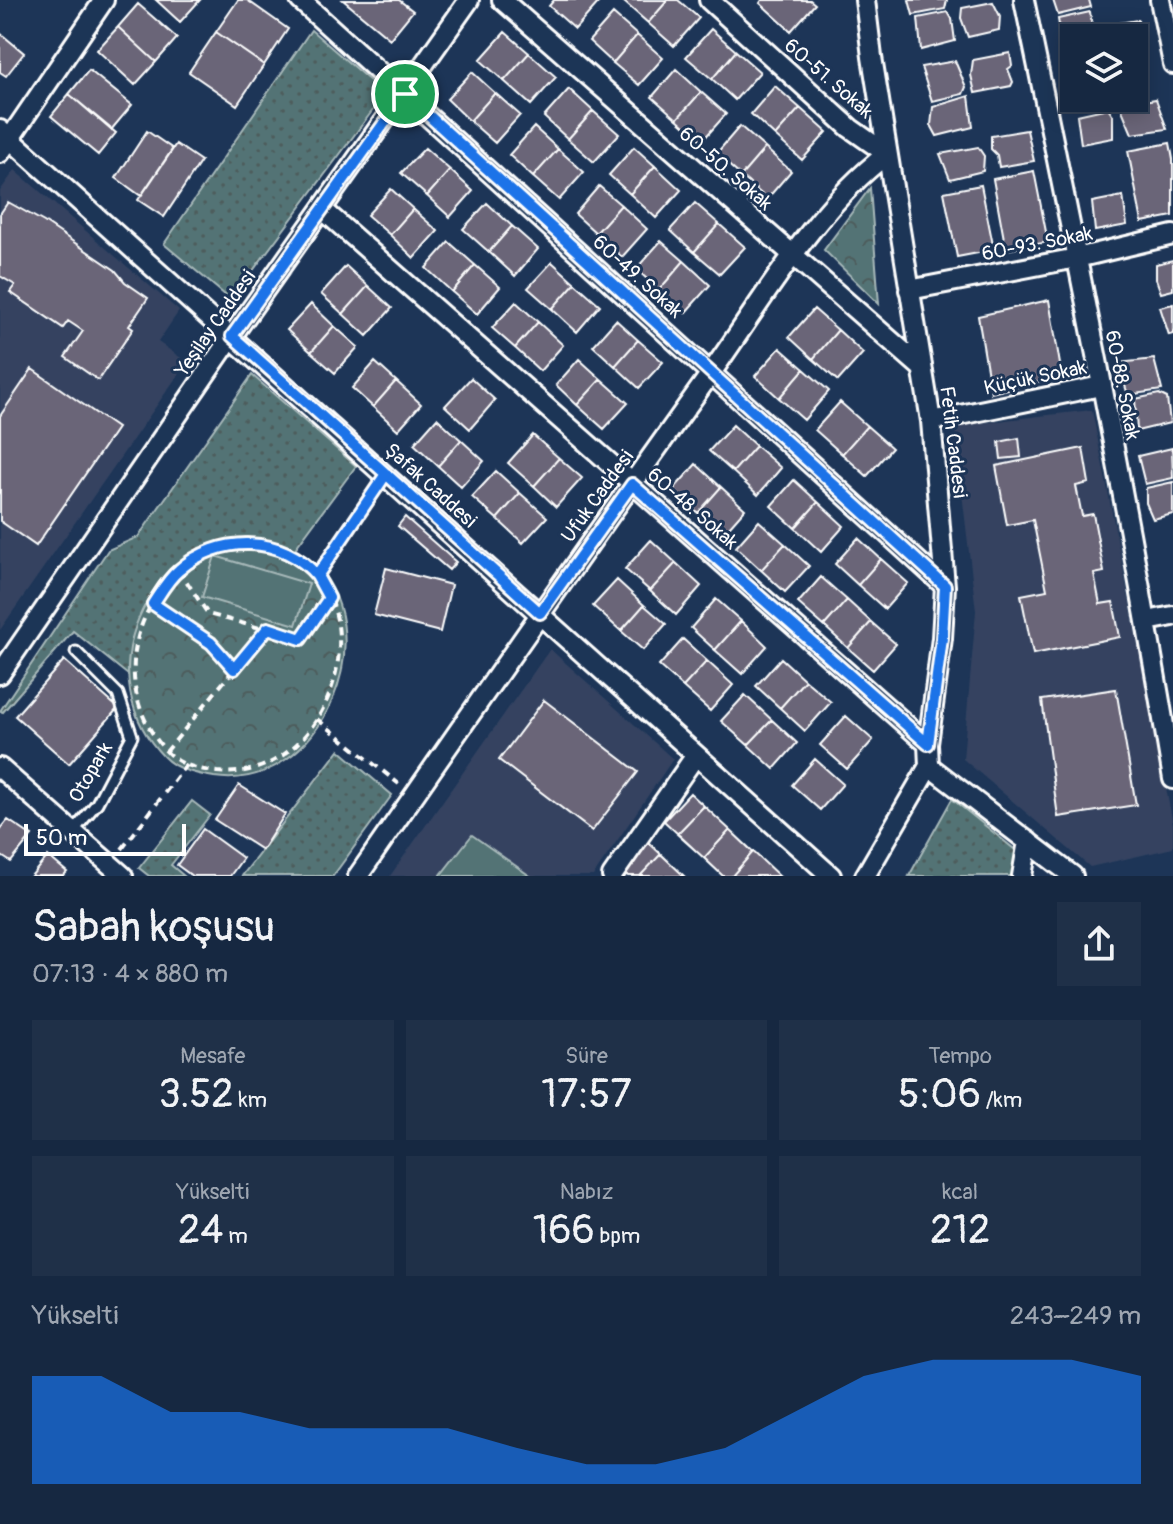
<!DOCTYPE html>
<html lang="tr">
<meta charset="utf-8">
<style>
:root{--surface:#162841;--page:#1f3048;--text:#f1f3f6;--muted:#9ea6b1;--line:#35445a;--accent:#1a73e8}
body{margin:0;font-family:Pangolin,sans-serif;background:var(--page);color:var(--text);height:100vh;display:flex;flex-direction:column;font-size:30px;white-space:nowrap}
*{box-sizing:border-box;margin:0}
p{font-size:26px;color:var(--muted)}
.icon{flex:none;width:44px;height:44px;fill:none;stroke:currentColor;stroke-width:2;stroke-linecap:round;stroke-linejoin:round}
.map{position:relative;height:876px;overflow:hidden}
.sheet{display:flex;flex-direction:column;background:var(--surface);flex:1}
.sheet>*{flex:none}
.buttons{position:absolute;left:1060px;top:24px;display:grid;gap:16px}
.buttons a{display:grid;place-items:center;width:88px;height:88px;border-radius:0px;background:var(--surface);box-shadow:0 4px 20px #0003,0 0 0 2px var(--line);font-size:40px}
.scale{position:absolute;left:24px;bottom:20px;width:162px;box-sizing:border-box;padding-left:8px;border:4px solid #fff;border-top:0;font-size:22px;line-height:28px;white-space:nowrap;color:#fff;-webkit-text-stroke:6px #1d3557;paint-order:stroke}
.pin{position:absolute;display:grid;place-items:center;width:68px;height:68px;color:#fff;margin:-34px;border:4px solid #fff;border-radius:50%;box-shadow:0 2px 8px #0007}
.round{display:grid;place-items:center;flex:none;width:84px;height:84px;border-radius:0px;background:var(--page)}
.summary{display:flex;align-items:center;justify-content:space-between;height:136px;padding:0 32px}
h1{font-size:44px;font-weight:600;line-height:60px}
.figures{display:grid;grid-template-columns:repeat(3,1fr);gap:12px;height:136px;padding:8px 32px}
.figures div{display:grid;align-content:center;border-radius:0px;background:var(--page);text-align:center}
.figures b{font-size:40px;font-weight:600}
.figures small{font-size:22px;font-weight:400}
.figures p{font-size:22px}
.chart{height:224px;padding:16px 32px}
.chart p{display:flex;justify-content:space-between}
.chart svg{width:100%;height:144px;margin-top:8px;fill:var(--accent);opacity:.7}
.map>svg:first-child{display:block}
.built{fill:#344361}
.grass{fill:url(#grass-dots);stroke:#a8b9ba;stroke-width:2}
.forest{fill:url(#forest-crowns);stroke:#a8b9ba;stroke-width:2}
.pitch{fill:#527374;stroke:#a8b9ba;stroke-width:2}
.building{fill:#6a6578;stroke:#fff;stroke-width:2}
.lines{fill:none;stroke-linecap:round;stroke-linejoin:round}
.service-casing{stroke:#fff;stroke-width:15}
.minor-casing{stroke:#fff;stroke-width:24}
.path{stroke:#fff;stroke-width:4;stroke-dasharray:8 6;stroke-linecap:butt}
.service{stroke:#1d3557;stroke-width:9}
.minor{stroke:#1d3557;stroke-width:18}
.route-casing{stroke:#fff;stroke-width:16}
.route{stroke:#1a73e8;stroke-width:10}
.labels{text-anchor:middle;stroke-width:6;stroke-linejoin:round;paint-order:stroke}
.street-label{font-size:20px;fill:#fff;stroke:#1d3557}
</style>
<div class="map">
<svg width="1173" height="876" viewBox="0 0 1173 876">
<defs>
<pattern id="grass-dots" width="8" height="8" patternUnits="userSpaceOnUse" patternTransform="scale(2)"><rect width="8" height="8" fill="#527374"/><path d="M2 2h.1M6 6h.1" fill="none" stroke="#4e5c5c" stroke-width="1.8" stroke-linecap="round"/></pattern>
<pattern id="forest-crowns" width="20" height="18" patternUnits="userSpaceOnUse" patternTransform="scale(2)"><rect width="20" height="18" fill="#527374"/><path d="M2 6a3 3 0 1 1 6 0M12 15a3 3 0 1 1 6 0" fill="none" stroke="#4e5c5c"/></pattern>
</defs>
<rect width="100%" height="100%" fill="#1d3557"/>
<filter id="ink" filterUnits="userSpaceOnUse"><feTurbulence type="fractalNoise" baseFrequency=".0125" numOctaves="2"/><feDisplacementMap in="SourceGraphic" scale="16" xChannelSelector="R" yChannelSelector="G"/><feConvolveMatrix kernelMatrix="1 2 1 2 8 2 1 2 1" color-interpolation-filters="sRGB"/></filter>
<g filter="url(#ink)">
<path class="built" d="M 15,170 L 179,311 L 158,342 L 187,362 L 0,630 L 0,191 Z
M 1092,410 L 1173,824 L 1173,848 L 1090,867 L 963,759 L 976,611 L 954,426 Z
M 550,649 L 673,759 L 593,876 L 390,876 Z"/>
<path class="grass" d="M 311,30 L 385,94 L 231,300 L 164,244 Z
M 252,375 L 356,466 L 294,550 C 272,541 260,545 238,548 C 224,550 202,550 189,556 C 151,575 128,636 128,675 L 73,631 L 3,712 L 0,711 L 108,550 L 138,537 Z
M 339,750 L 392,795 L 333,876 L 242,876 Z
M 952,799 L 1019,853 L 1014,876 L 909,876 Z
M 192,801 L 210,815 L 171,865 L 184,876 L 149,876 L 139,868 Z"/>
<path class="forest" d="M 870,188 L 879,304 L 824,250 Z
M 240,539 C 264,540 290,543 309,559 C 390,629 322,793 214,777 C 197,774 176,770 164,757 C 90,681 138,554 240,539 Z"/>
<path class="pitch" d="M 215,556 L 309,584 L 296,625 L 202,597 Z
M 472,835 L 530,876 L 440,876 Z"/>
<path class="building" d="M 156,0 L 200,0 L 180,22 Z
M 238,0 L 247,0 L 288,29 L 264,65 L 216,32 Z
M 343,0 L 399,0 L 413,11 L 390,39 Z
M 554,0 L 597,0 L 599,2 L 575,29 L 549,6 Z
M 626,0 L 668,0 L 648,23 L 624,2 Z
M 668,0 L 678,0 L 699,18 L 674,46 L 648,23 Z
M 762,0 L 810,0 L 815,4 L 791,31 L 760,3 Z
M 909,0 L 947,0 L 945,9 L 913,15 Z
M 1053,0 L 1089,0 L 1091,7 L 1058,15 Z
M 993,2 L 1000,16 L 999,30 L 968,37 L 961,18 L 962,8 Z
M 138,4 L 177,38 L 156,62 L 118,27 Z
M 948,12 L 952,19 L 955,41 L 921,50 L 918,18 Z
M 1090,12 L 1094,38 L 1074,38 L 1074,54 L 1064,56 L 1058,19 Z
M 613,14 L 637,35 L 613,63 L 589,41 Z
M 1138,20 L 1144,49 L 1134,50 L 1134,38 L 1106,38 L 1106,25 Z
M 118,27 L 156,62 L 135,85 L 97,50 Z
M 711,29 L 736,51 L 712,79 L 686,57 Z
M 216,32 L 264,65 L 237,105 L 189,72 Z
M 505,32 L 529,53 L 504,81 L 480,60 Z
M 0,33 L 24,53 L 6,76 L 0,72 Z
M 637,35 L 663,58 L 639,85 L 613,63 Z
M 736,51 L 760,72 L 735,100 L 712,79 Z
M 529,53 L 556,77 L 531,105 L 504,81 Z
M 1010,53 L 1012,66 L 1008,69 L 1013,82 L 1011,86 L 975,93 L 971,75 L 973,60 Z
M 955,61 L 966,87 L 963,94 L 932,101 L 921,67 Z
M 676,69 L 701,92 L 677,119 L 652,97 Z
M 89,70 L 132,105 L 111,130 L 69,94 Z
M 472,72 L 495,93 L 470,121 L 447,99 Z
M 775,86 L 800,108 L 775,136 L 751,114 Z
M 569,89 L 593,111 L 568,139 L 544,117 Z
M 701,92 L 726,114 L 702,141 L 677,119 Z
M 495,93 L 520,115 L 495,143 L 470,121 Z
M 69,94 L 116,133 L 98,155 L 51,116 Z
M 969,96 L 973,127 L 937,136 L 931,125 L 933,107 Z
M 1156,99 L 1167,129 L 1132,134 L 1122,110 L 1127,104 Z
M 800,108 L 827,132 L 802,160 L 775,136 Z
M 1108,108 L 1113,115 L 1113,138 L 1081,144 L 1077,115 Z
M 593,111 L 619,134 L 594,162 L 568,139 Z
M 740,126 L 765,148 L 741,176 L 716,154 Z
M 534,127 L 558,149 L 533,177 L 509,155 Z
M 1027,130 L 1034,161 L 999,167 L 997,155 L 991,149 L 991,136 Z
M 147,131 L 173,149 L 141,196 L 116,178 Z
M 1170,143 L 1173,159 L 1173,216 L 1142,222 L 1128,151 Z
M 176,144 L 201,161 L 164,217 L 138,200 Z
M 634,147 L 655,166 L 630,194 L 609,175 Z
M 978,147 L 984,156 L 983,171 L 950,179 L 940,154 Z
M 425,148 L 450,170 L 427,196 L 401,173 Z
M 765,148 L 791,171 L 767,199 L 741,176 Z
M 558,149 L 584,172 L 559,200 L 533,177 Z
M 655,166 L 681,190 L 656,218 L 630,194 Z
M 450,170 L 473,191 L 450,217 L 427,196 Z
M 1034,171 L 1048,242 L 1006,250 L 993,179 Z
M 981,185 L 994,250 L 957,257 L 944,192 Z
M 599,186 L 621,205 L 596,233 L 575,214 Z
M 391,189 L 413,209 L 390,235 L 367,215 Z
M 1123,196 L 1127,225 L 1095,231 L 1092,202 Z
M 8,202 L 44,222 L 115,270 L 125,282 L 148,298 L 129,326 L 133,329 L 98,380 L 65,357 L 83,331 L 68,321 L 63,328 L 10,292 L 15,285 L 0,276 L 0,214 Z
M 487,203 L 512,226 L 489,252 L 463,229 Z
M 695,203 L 719,224 L 694,252 L 670,230 Z
M 621,205 L 647,229 L 622,257 L 596,233 Z
M 413,209 L 438,231 L 414,258 L 390,235 Z
M 719,224 L 745,247 L 720,274 L 694,252 Z
M 512,226 L 538,249 L 515,276 L 489,252 Z
M 661,241 L 684,261 L 659,290 L 636,269 Z
M 449,242 L 475,265 L 452,292 L 426,268 Z
M 1173,260 L 1173,290 L 1161,293 L 1156,279 L 1156,264 Z
M 684,261 L 710,285 L 685,313 L 659,290 Z
M 552,262 L 575,283 L 552,309 L 528,288 Z
M 475,265 L 500,287 L 477,314 L 452,292 Z
M 346,266 L 368,286 L 343,314 L 321,294 Z
M 575,283 L 600,305 L 577,332 L 552,309 Z
M 368,286 L 392,308 L 367,336 L 343,314 Z
M 1049,300 L 1062,376 L 991,393 L 978,316 Z
M 516,302 L 538,322 L 515,348 L 492,328 Z
M 311,304 L 334,326 L 311,352 L 287,330 Z
M 1173,304 L 1173,334 L 1169,335 L 1160,307 Z
M 814,309 L 838,330 L 813,359 L 789,337 Z
M 616,320 L 638,340 L 615,366 L 593,346 Z
M 538,322 L 563,345 L 540,371 L 515,348 Z
M 334,326 L 358,347 L 335,373 L 311,352 Z
M 838,330 L 863,353 L 838,381 L 813,359 Z
M 638,340 L 663,362 L 639,388 L 615,366 Z
M 780,348 L 804,369 L 779,398 L 755,376 Z
M 579,359 L 601,379 L 577,405 L 556,385 Z
M 1154,359 L 1162,390 L 1128,395 L 1118,363 Z
M 375,362 L 396,381 L 373,407 L 352,388 Z
M 32,369 L 117,428 L 36,546 L 0,521 L 0,416 Z
M 804,369 L 829,391 L 804,420 L 779,398 Z
M 471,378 L 495,400 L 470,429 L 445,406 Z
M 601,379 L 628,403 L 604,429 L 577,405 Z
M 396,381 L 421,404 L 398,430 L 373,407 Z
M 1159,394 L 1167,398 L 1170,423 L 1137,431 L 1135,399 Z
M 840,402 L 867,426 L 842,454 L 815,430 Z
M 437,418 L 461,440 L 438,466 L 414,444 Z
M 733,425 L 756,446 L 733,472 L 709,451 Z
M 867,426 L 892,448 L 867,476 L 842,454 Z
M 533,435 L 559,458 L 534,486 L 508,463 Z
M 1019,438 L 1021,457 L 1001,459 L 999,442 Z
M 461,440 L 484,461 L 461,487 L 438,466 Z
M 756,446 L 781,468 L 758,495 L 733,472 Z
M 1083,448 L 1089,483 L 1076,486 L 1082,516 L 1093,514 L 1104,572 L 1094,574 L 1100,604 L 1113,602 L 1120,637 L 1033,654 L 1021,595 L 1047,590 L 1033,520 L 1007,525 L 996,466 Z
M 1172,448 L 1173,478 L 1145,484 L 1138,456 Z
M 559,458 L 582,478 L 556,507 L 534,486 Z
M 696,464 L 721,487 L 698,513 L 673,490 Z
M 496,471 L 520,493 L 497,519 L 472,497 Z
M 794,480 L 818,502 L 795,528 L 771,506 Z
M 1173,482 L 1173,514 L 1153,519 L 1146,503 L 1146,488 Z
M 721,487 L 745,509 L 722,535 L 698,513 Z
M 520,493 L 547,517 L 523,543 L 497,519 Z
M 818,502 L 844,526 L 821,552 L 795,528 Z
M 405,517 L 456,562 L 449,570 L 398,526 Z
M 759,521 L 785,544 L 761,570 L 736,547 Z
M 858,538 L 881,559 L 858,585 L 835,564 Z
M 651,540 L 676,563 L 650,591 L 625,569 Z
M 785,544 L 809,566 L 785,592 L 761,570 Z
M 881,559 L 908,583 L 885,609 L 858,585 Z
M 676,563 L 701,586 L 676,615 L 650,591 Z
M 386,568 L 451,585 L 440,632 L 374,615 Z
M 821,577 L 847,600 L 824,626 L 798,603 Z
M 617,580 L 644,605 L 621,631 L 593,606 Z
M 716,599 L 741,621 L 715,650 L 691,628 Z
M 847,600 L 871,622 L 848,648 L 824,626 Z
M 644,605 L 666,624 L 643,650 L 621,631 Z
M 741,621 L 767,646 L 742,674 L 715,650 Z
M 871,622 L 896,644 L 873,670 L 848,648 Z
M 683,639 L 707,661 L 683,687 L 659,666 Z
M 781,658 L 805,680 L 780,708 L 756,686 Z
M 64,660 L 118,708 L 69,764 L 15,716 Z
M 707,661 L 733,685 L 710,711 L 683,687 Z
M 805,680 L 831,702 L 805,731 L 780,708 Z
M 1116,689 L 1136,805 L 1058,817 L 1042,700 Z
M 745,695 L 772,720 L 748,745 L 721,721 Z
M 544,700 L 638,772 L 592,831 L 499,760 Z
M 846,716 L 873,740 L 847,769 L 820,745 Z
M 772,720 L 797,743 L 774,769 L 748,745 Z
M 815,759 L 843,784 L 820,810 L 792,785 Z
M 239,785 L 285,814 L 262,850 L 215,820 Z
M 690,793 L 730,830 L 779,876 L 723,876 L 664,821 Z
M 704,806 L 730,830 L 704,858 L 677,834 Z
M 8,820 L 32,836 L 11,862 L 0,855 L 0,830 Z
M 203,829 L 243,858 L 230,876 L 192,876 L 177,865 Z
M 730,830 L 753,852 L 732,876 L 723,876 L 704,858 Z
M 648,842 L 684,876 L 628,876 L 622,870 Z
M 661,854 L 684,876 L 640,876 Z
M 48,856 L 67,872 L 63,876 L 31,876 Z"/>
<g class="lines">
<defs>
<path id="service" d="M 73,832 L 97,803 L 132,736 L 118,694 L 76,652"/>
<path id="minor" d="M 300,0 L 945,586
M 502,0 L 922,368
M 865,0 L 872,57 L 931,421 L 945,586 L 942,638 L 928,744 L 929,766 L 865,876
M 1024,0 C 1078,259 1130,518 1173,779
M 1160,0 L 1173,64
M 0,130 L 831,876
M 0,153 L 104,0
M 322,209 L 928,744
M 909,290 L 1077,258 L 1173,235
M 931,421 L 1101,386
M 1147,621 L 1173,616
M 0,674 L 232,336 L 469,0
M 929,766 L 1073,876
M 0,768 L 123,876
M 358,876 C 473,710 588,544 706,380 C 762,303 811,212 887,154 L 850,128 L 709,0
M 612,876 L 696,755
M 1022,876 L 1028,841"/>
</defs>
<use href="#service" class="service-casing"/>
<use href="#minor" class="minor-casing"/>
<path class="path" d="M 241,544 C 399,549 348,785 217,772 C 200,770 179,765 167,752 C 98,678 143,559 241,544 Z
M 179,570 L 208,614 L 301,639 L 329,599
M 317,576 L 375,489
M 153,604 L 211,643 L 234,669
M 317,719 L 399,784
M 166,752 L 268,628
M 122,849 L 186,765"/>
<use href="#service" class="service"/>
<use href="#minor" class="minor"/>
</g>
</g>
<g class="lines" filter="url(#ink)">
<defs>
<path id="route" d="M 405,94 L 232,336 L 386,474 L 317,576 C 283,535 219,534 179,570 C 168,579 161,592 153,604 L 211,643 L 234,669 L 268,628 L 301,639 L 329,598 L 317,576 L 386,474 L 540,613 L 632,484 L 928,744 L 942,638 L 945,586 L 405,94"/>
</defs>
<use href="#route" class="route-casing"/>
<use href="#route" class="route"/>
</g>
<g class="labels">
<g class="street-label">
<text transform="translate(829 78) rotate(41)" y="7">60-51. Sokak</text>
<text transform="translate(726 168) rotate(41)" y="7">60-50. Sokak</text>
<text transform="translate(1037 243) rotate(-11)" y="7">60-93. Sokak</text>
<text transform="translate(638 276) rotate(42)" y="7">60-49. Sokak</text>
<text transform="translate(215 323) rotate(-55)" y="7">Yeşilay Caddesi</text>
<text transform="translate(1035 377) rotate(-12)" y="7">Küçük Sokak</text>
<text transform="translate(1123 385) rotate(79)" y="7">60-88. Sokak</text>
<text transform="translate(954 442) rotate(83)" y="7">Fetih Caddesi</text>
<text transform="translate(431 485) rotate(42)" y="7">Şafak Caddesi</text>
<text transform="translate(597 496) rotate(-54)" y="7">Ufuk Caddesi</text>
<text transform="translate(693 508) rotate(41)" y="7">60-48. Sokak</text>
<text transform="translate(90 772) rotate(-60)" y="7">Otopark</text>
</g>
</g>
</svg>
<div class="buttons">
<a><svg class="icon" aria-label="layers" viewBox="0 0 24 24"><path d="M12 4l9 5-9 5-9-5zM3 14l9 5 9-5"/></svg></a>
</div>
<div class="scale">50 m</div>
<div class="pin" style="left:405px;top:94px;background:#1e9e55"><svg class="icon" aria-label="arrive" viewBox="0 0 24 24"><path d="M6 21V4h12l-3 4 3 4H6"/></svg></div>
</div>
<section class="sheet">
<div class="summary"><div><h1>Sabah koşusu</h1><p>07:13 · 4 × 880 m</p></div><a class="round"><svg class="icon" aria-label="share" viewBox="0 0 24 24"><path d="M12 15V3M7 8l5-5 5 5M5 13v7h14v-7"/></svg></a></div>
<div class="figures">
<div><p>Mesafe</p><b>3.52<small> km</small></b></div>
<div><p>Süre</p><b>17:57</b></div>
<div><p>Tempo</p><b>5:06<small> /km</small></b></div>
</div>
<div class="figures">
<div><p>Yükselti</p><b>24<small> m</small></b></div>
<div><p>Nabız</p><b>166<small> bpm</small></b></div>
<div><p>kcal</p><b>212</b></div>
</div>
<div class="chart"><p><span>Yükselti</span>243–249 m</p>
<svg viewBox="0 0 160 44" preserveAspectRatio="none"><path d="M0 44V11L10 11L20 22L30 22L40 27L50 27L60 27L70 33L80 38L90 38L100 33L110 22L120 11L130 6L140 6L150 6L160 11V44z"/></svg>
</div>
</section>
